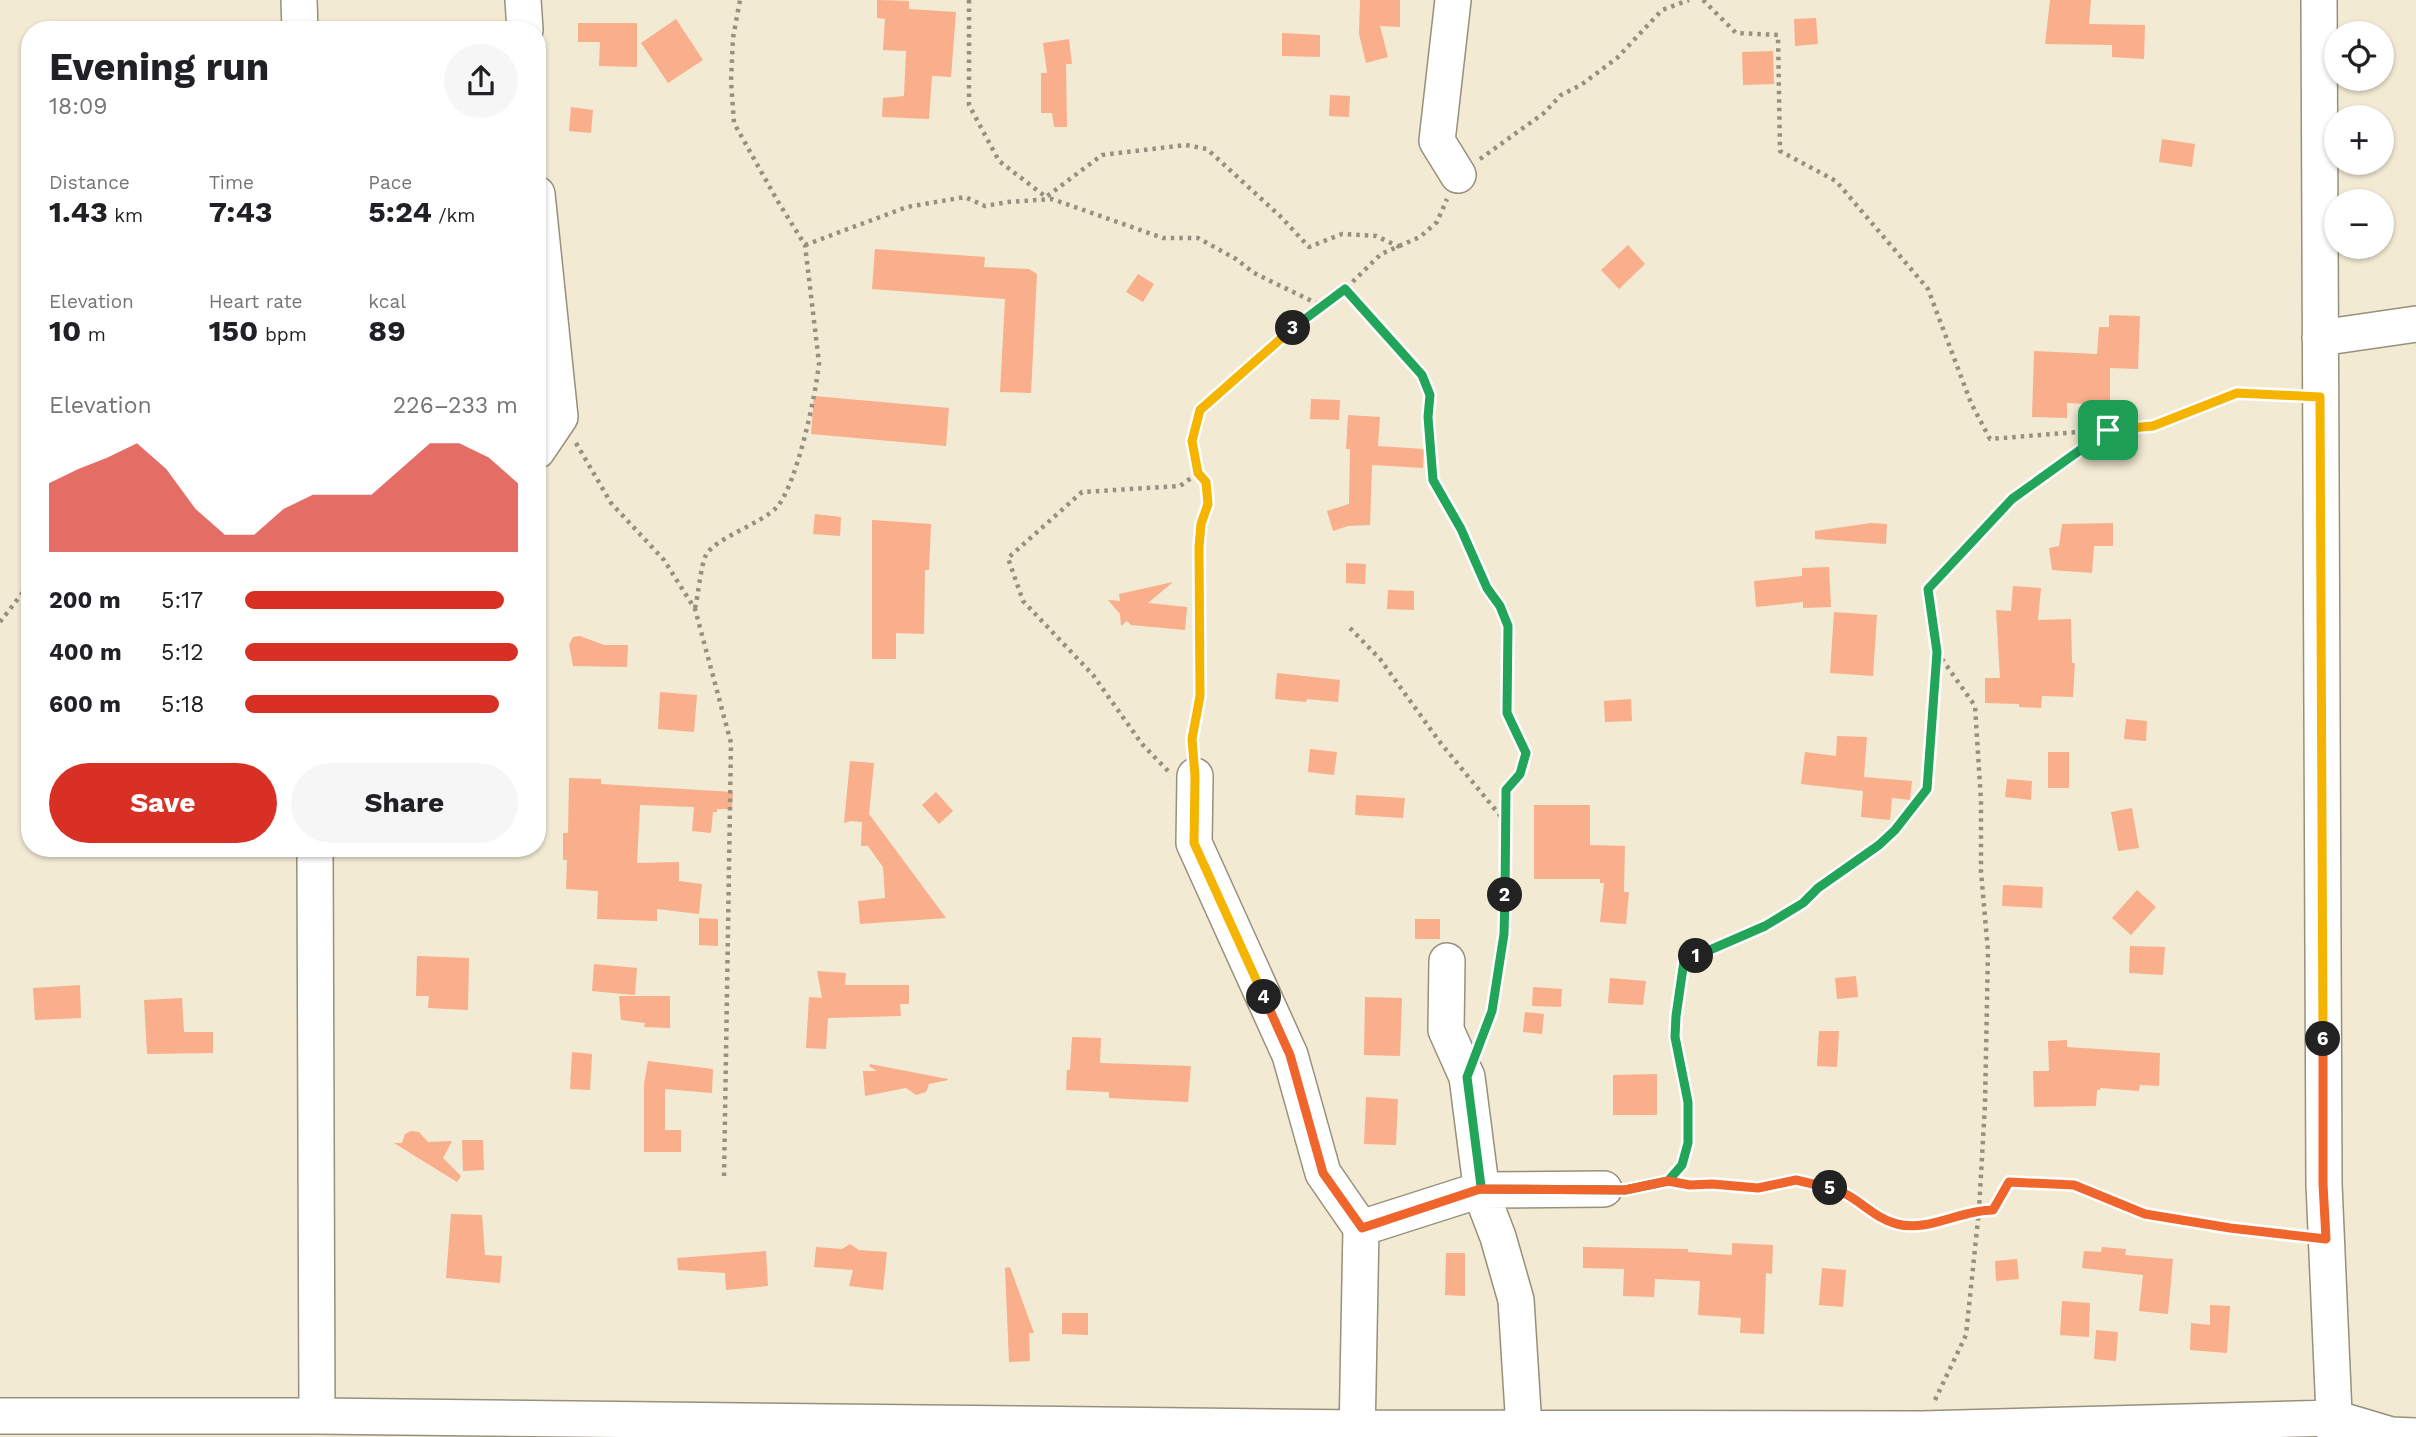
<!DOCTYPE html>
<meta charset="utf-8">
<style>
:root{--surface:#fff;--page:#f6f6f6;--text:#202124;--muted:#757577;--accent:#d93025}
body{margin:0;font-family:"Work Sans",sans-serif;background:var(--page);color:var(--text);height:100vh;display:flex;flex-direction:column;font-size:26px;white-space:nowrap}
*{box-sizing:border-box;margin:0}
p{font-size:23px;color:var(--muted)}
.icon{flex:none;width:38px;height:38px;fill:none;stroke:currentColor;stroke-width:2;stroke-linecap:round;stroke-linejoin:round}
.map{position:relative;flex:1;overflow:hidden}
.drawer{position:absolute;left:21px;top:21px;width:525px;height:836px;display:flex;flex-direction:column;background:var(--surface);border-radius:28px;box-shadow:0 2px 5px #0004}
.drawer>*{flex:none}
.buttons{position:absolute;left:2324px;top:21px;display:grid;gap:14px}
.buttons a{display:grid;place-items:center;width:70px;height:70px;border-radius:50%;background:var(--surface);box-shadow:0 2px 5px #0004;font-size:35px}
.pin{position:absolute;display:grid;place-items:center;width:60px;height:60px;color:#fff;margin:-30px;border-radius:14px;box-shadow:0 4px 10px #0006}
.km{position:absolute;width:35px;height:35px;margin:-18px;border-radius:50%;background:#222;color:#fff;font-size:19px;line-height:35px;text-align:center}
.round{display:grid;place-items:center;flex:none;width:74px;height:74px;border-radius:37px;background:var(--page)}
.headline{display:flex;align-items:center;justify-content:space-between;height:119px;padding:0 28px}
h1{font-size:38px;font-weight:700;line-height:52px}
.figures{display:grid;grid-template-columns:repeat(3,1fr);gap:10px;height:119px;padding:7px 28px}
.figures div{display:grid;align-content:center}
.figures b{font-size:30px;font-weight:700}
.figures small{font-size:19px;font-weight:400}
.figures p{font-size:19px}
.chart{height:196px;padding:14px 28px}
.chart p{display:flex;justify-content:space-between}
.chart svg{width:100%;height:126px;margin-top:7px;fill:var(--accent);opacity:.7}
.primary-button{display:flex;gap:14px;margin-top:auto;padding:14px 28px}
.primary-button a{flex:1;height:80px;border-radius:42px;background:var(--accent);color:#fff;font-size:28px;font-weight:700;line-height:80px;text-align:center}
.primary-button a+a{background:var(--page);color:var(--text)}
ul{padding:0 28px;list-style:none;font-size:23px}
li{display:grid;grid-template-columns:112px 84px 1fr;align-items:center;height:52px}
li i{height:18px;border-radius:9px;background:var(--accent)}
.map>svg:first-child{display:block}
.building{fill:#f9ae8c}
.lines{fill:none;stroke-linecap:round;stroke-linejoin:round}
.minor-casing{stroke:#97907a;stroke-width:38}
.path{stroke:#969080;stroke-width:4.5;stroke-dasharray:3.5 5;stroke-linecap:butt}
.minor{stroke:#fff;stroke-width:35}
.split-1-casing{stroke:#fff;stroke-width:14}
.split-2-casing{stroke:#fff;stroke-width:14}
.split-3-casing{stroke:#fff;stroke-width:14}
.split-4-casing{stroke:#fff;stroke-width:14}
.split-5-casing{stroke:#fff;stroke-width:14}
.split-6-casing{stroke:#fff;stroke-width:14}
.split-7-casing{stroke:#fff;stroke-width:14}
.split-1{stroke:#22a559;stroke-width:9}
.split-2{stroke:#22a559;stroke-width:9}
.split-3{stroke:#22a559;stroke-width:9}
.split-4{stroke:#f5b400;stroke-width:9}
.split-5{stroke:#f0652b;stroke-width:9}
.split-6{stroke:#f0652b;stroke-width:9}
.split-7{stroke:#f5b400;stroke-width:9}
</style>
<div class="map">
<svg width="2416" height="1437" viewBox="0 0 2416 1437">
<rect width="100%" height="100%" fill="#f2ead3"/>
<path class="building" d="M 877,0 L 909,1 L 909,9 L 956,12 L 951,77 L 932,76 L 929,119 L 882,117 L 883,98 L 904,96 L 906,51 L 883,50 L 885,19 L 877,18 Z
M 1360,0 L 1400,0 L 1400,27 L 1380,26 L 1388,57 L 1366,63 L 1359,34 Z
M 2050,0 L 2091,0 L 2089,24 L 2145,25 L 2144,59 L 2112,57 L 2112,45 L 2045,44 Z
M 1816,18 L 1818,44 L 1795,46 L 1794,19 Z
M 676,19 L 703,60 L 668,83 L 641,43 Z
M 578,23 L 637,23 L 637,67 L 599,66 L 600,42 L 578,42 Z
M 1282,33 L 1320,35 L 1320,57 L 1282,56 Z
M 1069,39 L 1072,64 L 1066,64 L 1067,127 L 1054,127 L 1052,113 L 1041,113 L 1041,73 L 1047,73 L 1043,43 Z
M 1773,51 L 1774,84 L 1743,85 L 1742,52 Z
M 1330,95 L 1350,96 L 1349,117 L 1329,116 Z
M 571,107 L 593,110 L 591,133 L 569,131 Z
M 2162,139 L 2195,144 L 2192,167 L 2159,162 Z
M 1628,245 L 1645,264 L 1619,289 L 1601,270 Z
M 875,249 L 985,257 L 984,267 L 1029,269 L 1037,274 L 1031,393 L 1000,392 L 1005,299 L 872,289 Z
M 1138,274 L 1154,284 L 1143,302 L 1126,292 Z
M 2109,315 L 2140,316 L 2138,369 L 2110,368 L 2110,405 L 2067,403 L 2067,418 L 2032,417 L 2034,351 L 2097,354 L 2099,327 L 2109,327 Z
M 814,396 L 949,408 L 946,446 L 811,434 Z
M 1311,399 L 1340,400 L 1339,420 L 1310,419 Z
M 1348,415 L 1380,417 L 1378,446 L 1424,449 L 1423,468 L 1372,465 L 1370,525 L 1348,526 L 1333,531 L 1327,511 L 1349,504 L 1350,449 L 1346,449 Z
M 815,514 L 841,517 L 840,536 L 813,534 Z
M 872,520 L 931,524 L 929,570 L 925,570 L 924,634 L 896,633 L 896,659 L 872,659 Z
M 1871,523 L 1887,524 L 1886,544 L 1815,539 L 1815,531 Z
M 2113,523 L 2113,546 L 2094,546 L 2092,573 L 2052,570 L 2049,548 L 2059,546 L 2062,524 Z
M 1346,563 L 1366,564 L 1365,584 L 1346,583 Z
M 1829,567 L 1831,607 L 1803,608 L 1803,602 L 1756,607 L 1754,581 L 1802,576 L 1802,568 Z
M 1173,582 L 1148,603 L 1187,607 L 1185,630 L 1131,625 L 1127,621 L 1121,626 L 1120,614 L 1108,600 L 1120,601 L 1119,594 Z
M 2013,586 L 2041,588 L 2038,620 L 2071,619 L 2072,663 L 2075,663 L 2073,697 L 2042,696 L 2041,708 L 2019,707 L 2019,704 L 1985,703 L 1985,678 L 2000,678 L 1996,610 L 2011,611 Z
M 1388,590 L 1414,591 L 1414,610 L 1387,609 Z
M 1834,612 L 1877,615 L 1873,676 L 1830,673 Z
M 580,636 L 604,645 L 628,645 L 627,667 L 573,666 L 569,645 L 573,637 Z
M 1277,673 L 1340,680 L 1338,702 L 1307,699 L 1306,702 L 1275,699 Z
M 660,692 L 697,695 L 694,732 L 658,729 Z
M 1631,699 L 1632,721 L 1605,722 L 1604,701 Z
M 2126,719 L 2147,721 L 2146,741 L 2124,739 Z
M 1837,736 L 1867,737 L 1864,777 L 1912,781 L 1910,800 L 1892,798 L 1890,820 L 1861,817 L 1863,791 L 1801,784 L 1805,752 L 1836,756 Z
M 1310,749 L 1337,752 L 1334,775 L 1308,772 Z
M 2048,752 L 2069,752 L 2069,788 L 2048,788 Z
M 850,761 L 874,763 L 869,814 L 946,918 L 860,924 L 858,901 L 885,898 L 883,867 L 868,846 L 861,846 L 862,822 L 851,821 L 844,823 Z
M 569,778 L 601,779 L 601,784 L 733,792 L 732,809 L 717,809 L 717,812 L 713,812 L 711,833 L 692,831 L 694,807 L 640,805 L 637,863 L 679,862 L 679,881 L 702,884 L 699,914 L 657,909 L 657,921 L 597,919 L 598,891 L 566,889 L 567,860 L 563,860 L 563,833 L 568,833 Z
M 2007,779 L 2032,781 L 2031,800 L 2005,797 Z
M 936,792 L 953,811 L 939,824 L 922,805 Z
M 1356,795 L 1405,798 L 1403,818 L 1355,815 Z
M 1534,805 L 1590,805 L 1590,845 L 1625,846 L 1624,892 L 1629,892 L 1626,924 L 1600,922 L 1604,883 L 1600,883 L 1600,879 L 1534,879 Z
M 2132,808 L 2139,848 L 2118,851 L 2111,812 Z
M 2003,885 L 2043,887 L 2042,908 L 2002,906 Z
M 2137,890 L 2156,907 L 2131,935 L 2112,918 Z
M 699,918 L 718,919 L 718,946 L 699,945 Z
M 1415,919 L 1440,919 L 1440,939 L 1415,939 Z
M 2130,946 L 2165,947 L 2163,975 L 2129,973 Z
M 417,956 L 469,958 L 468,1010 L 428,1008 L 429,996 L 416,996 Z
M 594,964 L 637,968 L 635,995 L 592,991 Z
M 817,971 L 846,973 L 845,985 L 909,985 L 909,1004 L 900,1004 L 901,1016 L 828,1018 L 826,1049 L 806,1048 L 809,997 L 822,998 Z
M 1856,976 L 1858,997 L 1837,999 L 1835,978 Z
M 1610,978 L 1646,981 L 1643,1005 L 1608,1003 Z
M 80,985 L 81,1018 L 35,1020 L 33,988 Z
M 1533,987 L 1562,989 L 1561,1007 L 1532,1006 Z
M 619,996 L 670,996 L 670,1028 L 644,1027 L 645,1023 L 621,1020 Z
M 1365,997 L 1402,998 L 1400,1056 L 1364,1055 Z
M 182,998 L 184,1032 L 213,1032 L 213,1053 L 147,1054 L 144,1000 Z
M 1525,1012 L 1544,1014 L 1542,1034 L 1523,1032 Z
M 1819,1031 L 1839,1031 L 1837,1067 L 1817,1066 Z
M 1072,1037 L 1101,1038 L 1100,1063 L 1191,1066 L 1188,1102 L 1109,1098 L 1109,1092 L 1066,1090 L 1067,1070 L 1070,1070 Z
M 2067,1040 L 2067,1047 L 2160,1053 L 2159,1086 L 2140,1085 L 2139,1091 L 2100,1088 L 2100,1090 L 2097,1090 L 2096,1106 L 2034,1107 L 2033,1071 L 2049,1071 L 2048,1041 Z
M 572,1052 L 592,1054 L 590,1090 L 570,1089 Z
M 648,1061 L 713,1069 L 712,1093 L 665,1089 L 665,1130 L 681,1130 L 681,1152 L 644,1152 L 644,1084 Z
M 870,1064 L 948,1079 L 948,1080 L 929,1084 L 926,1092 L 916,1095 L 906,1088 L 865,1096 L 863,1071 L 877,1071 L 869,1066 Z
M 1657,1074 L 1657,1115 L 1613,1115 L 1613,1075 Z
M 1366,1097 L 1398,1099 L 1396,1145 L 1364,1144 Z
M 411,1131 L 419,1132 L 428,1142 L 452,1141 L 443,1158 L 461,1176 L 457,1182 L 394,1143 L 402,1143 L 405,1134 Z
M 462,1140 L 483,1140 L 484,1170 L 463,1171 Z
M 451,1214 L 482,1215 L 485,1255 L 502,1256 L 500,1283 L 446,1278 Z
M 1732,1243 L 1773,1245 L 1772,1274 L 1766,1273 L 1764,1334 L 1740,1333 L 1741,1318 L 1698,1315 L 1700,1281 L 1655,1279 L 1654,1297 L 1623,1296 L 1624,1269 L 1583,1268 L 1583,1247 L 1688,1249 L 1688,1252 L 1732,1255 Z
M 850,1244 L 859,1250 L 887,1252 L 883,1290 L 849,1286 L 853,1270 L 814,1267 L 816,1247 L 842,1249 Z
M 2102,1247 L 2126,1249 L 2125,1255 L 2173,1259 L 2168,1314 L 2139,1311 L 2143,1275 L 2082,1268 L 2084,1251 L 2101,1252 Z
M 766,1251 L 768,1286 L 726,1290 L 725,1273 L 678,1270 L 677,1258 Z
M 1446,1253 L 1465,1253 L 1465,1296 L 1445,1295 Z
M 2017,1259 L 2019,1279 L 1996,1281 L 1995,1261 Z
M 1010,1267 L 1034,1333 L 1029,1333 L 1030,1361 L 1009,1362 L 1005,1268 Z
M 1822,1268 L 1846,1270 L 1843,1307 L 1819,1305 Z
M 2062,1301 L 2090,1303 L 2089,1337 L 2060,1335 Z
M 2210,1305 L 2230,1306 L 2227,1353 L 2190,1350 L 2191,1323 L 2210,1325 Z
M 1062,1313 L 1088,1313 L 1088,1335 L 1062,1334 Z
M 2096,1330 L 2118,1332 L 2116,1361 L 2094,1359 Z"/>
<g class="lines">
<defs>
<path id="minor" d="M 299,0 L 300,30
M 523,0 L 525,30
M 1453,0 L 1437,141 L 1458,175
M 2319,0 L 2324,1184 L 2335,1437
M 537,194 L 560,417 L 537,451
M 2320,338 L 2416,324
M 1195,776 L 1194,843 L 1290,1055 L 1323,1173 L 1361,1228 L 1480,1190 L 1604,1189
M 315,849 L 317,1416
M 1447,961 L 1446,1030 L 1467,1077 L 1481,1186 L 1480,1190 L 1498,1237 L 1516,1300 L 1524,1428
M 0,1416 L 317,1416 L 1358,1428 L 1922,1429 L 2334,1418 L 2391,1435 L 2416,1436
M 1357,1437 L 1361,1228"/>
</defs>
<use href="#minor" class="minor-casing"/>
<path class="path" d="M 969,0 L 969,105 L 999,161 L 1046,197 L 1102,155 L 1186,145 L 1207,149 L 1280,216 L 1309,247 L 1342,234 L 1376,236 L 1400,247
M 1703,0 L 1736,33 L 1778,35 L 1780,151 L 1836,181 L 1928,289 L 1971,403 L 1990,439 L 2153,426 L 2237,393 L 2295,396
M 1480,159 L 1544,113 L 1561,95 L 1581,85 L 1617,58 L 1662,10 L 1689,0
M 805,245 L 907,207 L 965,197 L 985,206 L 1008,202 L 1052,199 L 1163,238 L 1198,238 L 1236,259 L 1254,273 L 1322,306
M 1345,289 L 1422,375 L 1430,395 L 1428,417 L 1433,480 L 1461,529 L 1487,588 L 1500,606 L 1508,626 L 1506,713 L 1526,753 L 1519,774 L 1506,790 L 1507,824
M 576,443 L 611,503 L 664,560 L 695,609 L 731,743 L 724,1179
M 695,608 C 698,597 701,564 706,555 C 715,538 761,524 777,507 C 797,484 816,394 819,363 L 805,245 L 777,200 L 734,123 L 731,81 L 733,38 L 740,0
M 0,622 L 30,583
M 1350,628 L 1380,659 L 1439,741 L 1507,824 C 1505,895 1508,970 1482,1037
M 1193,748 L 1192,739 L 1200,696 L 1199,547 L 1201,524 L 1207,504 L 1206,482 L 1198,473 L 1192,441 L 1200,410 L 1290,331 L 1337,297 L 1381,254 L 1420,237 L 1437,222 L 1447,199
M 1168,771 L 1142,744 L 1093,675 L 1023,601 L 1008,558 L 1082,492 L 1180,486 L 1198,473
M 1669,1181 L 1690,1185 L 1712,1184 L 1758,1188 L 1796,1180 L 1839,1190 L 1895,1224 L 1917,1227 L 1979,1210 L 1993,1210 L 2009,1183 L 2074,1185 L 2145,1214 L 2229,1228 L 2298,1236
M 1633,1189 C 1643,1187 1660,1186 1669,1180 C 1709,1150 1678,1075 1675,1036 C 1674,1011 1680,985 1684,961 L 1726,945 L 1765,926 L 1803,903 L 1818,888 L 1879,845 L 1895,830 L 1927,789 L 1937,652 L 1928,589 L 2012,499 L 2108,430
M 1935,1400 L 1966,1335 L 1979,1210 L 1985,1104 L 1988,951 L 1981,872 L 1981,801 L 1975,706 L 1937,652"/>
<use href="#minor" class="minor"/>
</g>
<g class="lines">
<defs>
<path id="split-1" d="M 1696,956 L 1765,926 L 1803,903 L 1818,888 L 1879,845 L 1895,830 L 1927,789 L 1937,652 L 1928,589 L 2012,499 L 2108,430"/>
<path id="split-2" d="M 1505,895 L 1504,934 L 1492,1011 L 1467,1077 L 1481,1186 L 1480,1189 L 1625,1190 L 1668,1181 L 1682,1165 L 1688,1143 L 1688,1102 L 1675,1037 L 1676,1016 L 1684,961 L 1696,956"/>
<path id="split-3" d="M 1293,328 L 1345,289 L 1422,375 L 1430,395 L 1428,417 L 1433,480 L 1461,529 L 1487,588 L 1500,606 L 1508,626 L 1507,713 L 1526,753 L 1520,774 L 1506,790 L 1505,895"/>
<path id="split-4" d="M 1264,997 L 1194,843 L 1195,776 L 1192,739 L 1200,696 L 1199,547 L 1201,524 L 1208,504 L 1206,482 L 1198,473 L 1192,441 L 1200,410 L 1293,328"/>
<path id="split-5" d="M 1264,997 L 1290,1055 L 1323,1173 L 1362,1228 L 1480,1189 L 1625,1190 L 1668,1181 L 1690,1185 L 1712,1184 L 1758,1188 L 1796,1180 L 1830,1188"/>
<path id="split-6" d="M 1830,1188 C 1856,1194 1872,1218 1897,1224 C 1929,1232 1960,1210 1993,1210 L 2009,1182 L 2074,1185 L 2145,1214 L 2230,1228 L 2326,1239 L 2323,1184 L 2323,1039"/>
<path id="split-7" d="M 2108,430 L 2153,426 L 2237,393 L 2320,397 L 2323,1039"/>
</defs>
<use href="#split-1" class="split-1-casing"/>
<use href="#split-2" class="split-2-casing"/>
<use href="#split-3" class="split-3-casing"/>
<use href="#split-4" class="split-4-casing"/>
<use href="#split-5" class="split-5-casing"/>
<use href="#split-6" class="split-6-casing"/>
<use href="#split-7" class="split-7-casing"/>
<use href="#split-1" class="split-1"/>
<use href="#split-2" class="split-2"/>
<use href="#split-3" class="split-3"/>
<use href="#split-4" class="split-4"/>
<use href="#split-5" class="split-5"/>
<use href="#split-6" class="split-6"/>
<use href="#split-7" class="split-7"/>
</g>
</svg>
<div class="buttons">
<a><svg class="icon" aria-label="locate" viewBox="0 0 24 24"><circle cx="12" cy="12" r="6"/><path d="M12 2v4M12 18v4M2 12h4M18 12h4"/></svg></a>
<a>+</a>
<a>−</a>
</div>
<div class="pin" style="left:2108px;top:430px;background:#1e9e55"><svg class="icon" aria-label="arrive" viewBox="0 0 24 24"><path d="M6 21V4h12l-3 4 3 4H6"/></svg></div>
<b class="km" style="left:1696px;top:956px">1</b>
<b class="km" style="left:1505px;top:895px">2</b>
<b class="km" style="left:1293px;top:328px">3</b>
<b class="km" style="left:1264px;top:997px">4</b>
<b class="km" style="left:1830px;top:1188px">5</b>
<b class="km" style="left:2323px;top:1039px">6</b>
<section class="drawer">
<div class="headline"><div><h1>Evening run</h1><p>18:09</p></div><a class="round"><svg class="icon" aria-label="share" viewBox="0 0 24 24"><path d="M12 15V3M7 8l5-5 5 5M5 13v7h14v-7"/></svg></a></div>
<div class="figures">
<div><p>Distance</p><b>1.43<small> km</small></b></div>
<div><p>Time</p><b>7:43</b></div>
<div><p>Pace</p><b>5:24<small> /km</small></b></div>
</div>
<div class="figures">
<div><p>Elevation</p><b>10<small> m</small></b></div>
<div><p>Heart rate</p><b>150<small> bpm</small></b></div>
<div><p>kcal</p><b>89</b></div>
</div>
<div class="chart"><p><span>Elevation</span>226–233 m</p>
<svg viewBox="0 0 160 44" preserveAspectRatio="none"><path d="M0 44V20L10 15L20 11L30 6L40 15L50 29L60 38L70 38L80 29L90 24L100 24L110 24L120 15L130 6L140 6L150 11L160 20V44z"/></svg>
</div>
<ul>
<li><b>200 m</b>5:17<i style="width:95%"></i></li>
<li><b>400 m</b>5:12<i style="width:100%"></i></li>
<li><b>600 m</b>5:18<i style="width:93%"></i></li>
</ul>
<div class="primary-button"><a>Save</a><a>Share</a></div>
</section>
</div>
